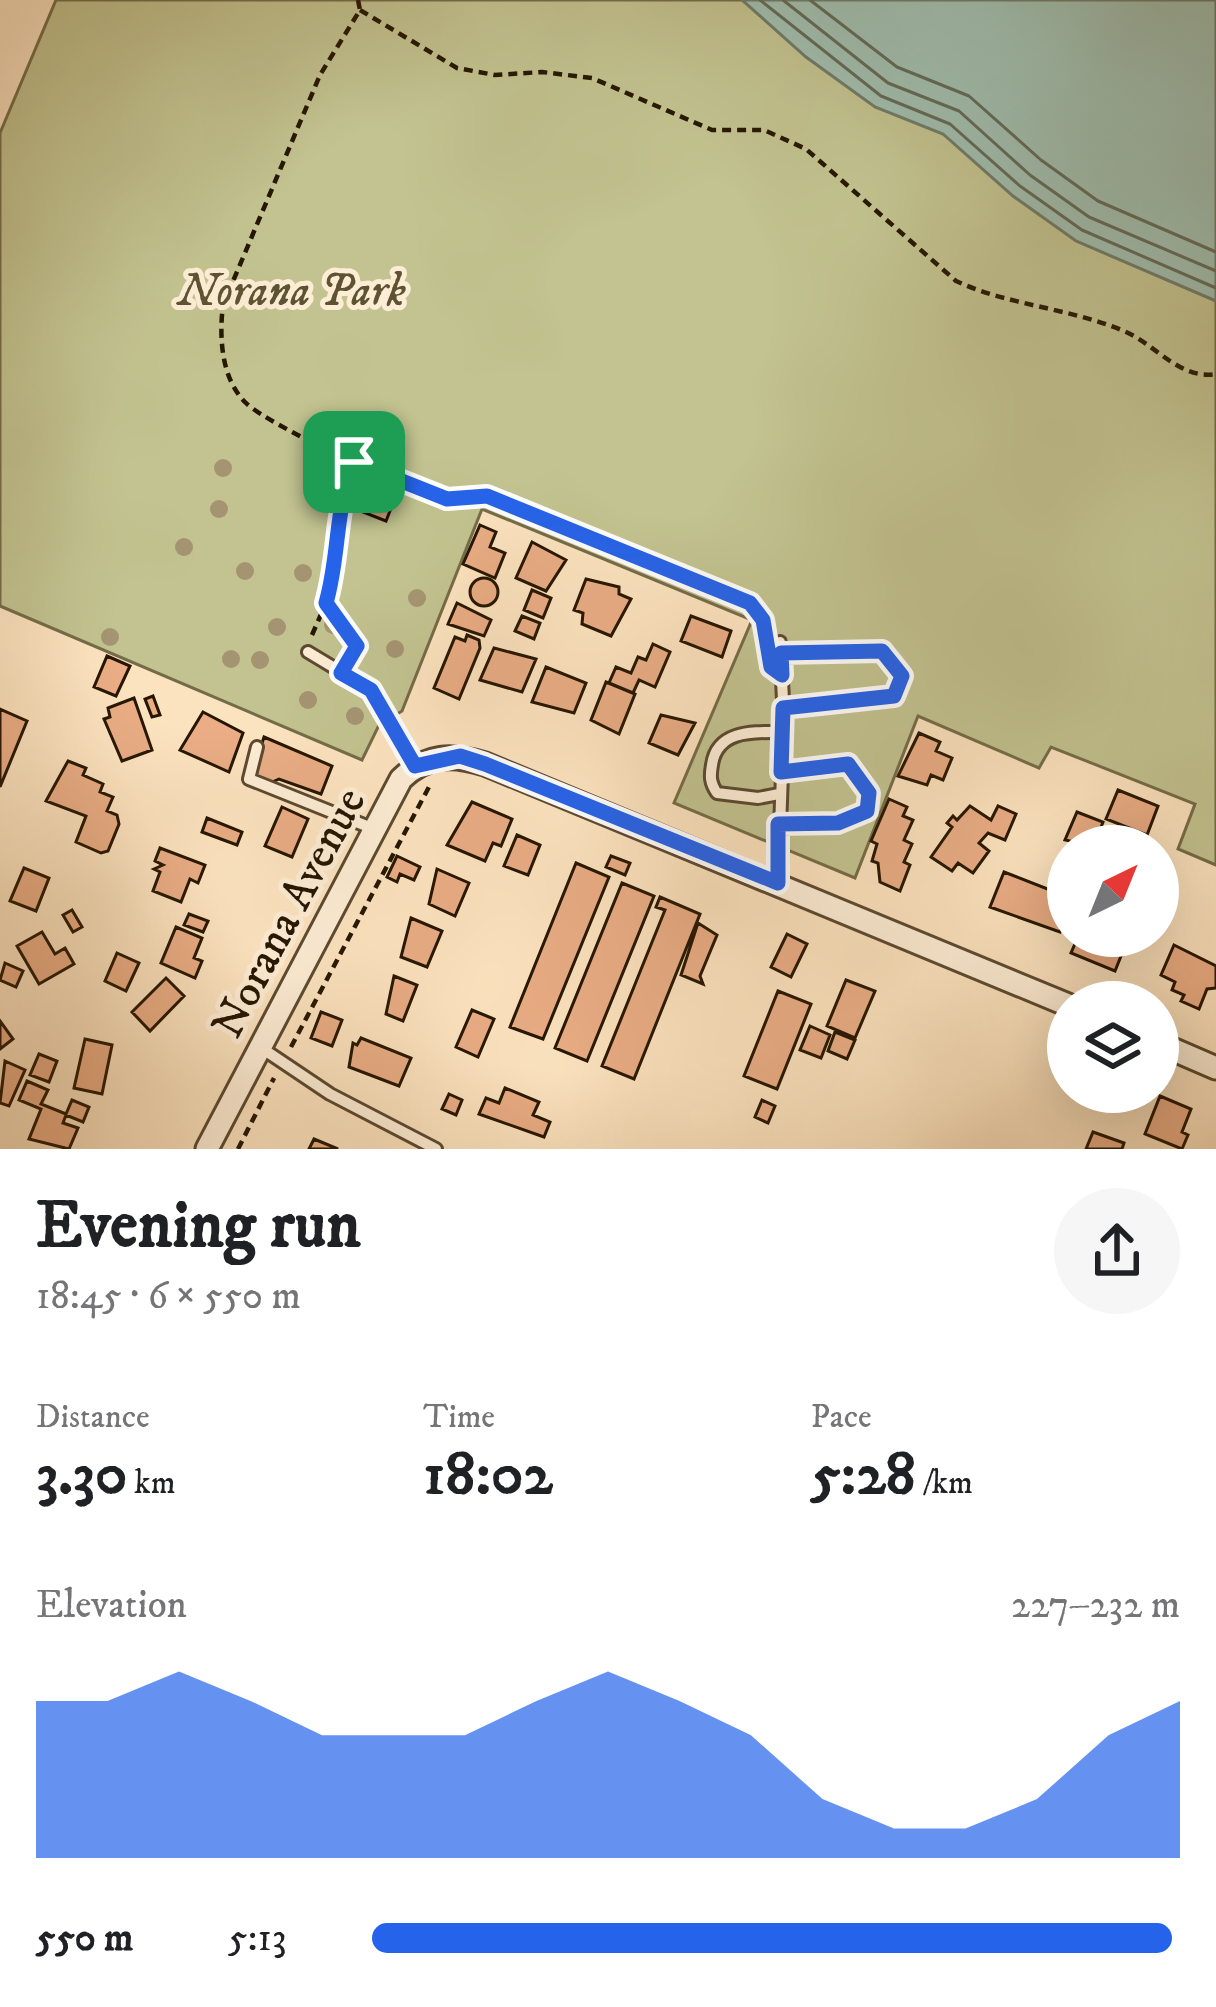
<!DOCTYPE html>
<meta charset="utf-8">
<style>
:root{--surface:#fff;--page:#f6f6f6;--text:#202124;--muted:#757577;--accent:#2563eb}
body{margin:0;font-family:"IM FELL DW Pica",serif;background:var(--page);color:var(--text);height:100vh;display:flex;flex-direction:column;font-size:45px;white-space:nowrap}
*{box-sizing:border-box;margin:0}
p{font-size:39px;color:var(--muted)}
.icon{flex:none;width:66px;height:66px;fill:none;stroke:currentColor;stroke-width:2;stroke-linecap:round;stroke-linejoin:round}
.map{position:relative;height:1149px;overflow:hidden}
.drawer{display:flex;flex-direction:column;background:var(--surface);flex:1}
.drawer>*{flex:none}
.needle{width:78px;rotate:43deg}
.fabs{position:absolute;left:1047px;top:825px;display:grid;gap:24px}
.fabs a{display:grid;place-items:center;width:132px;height:132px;border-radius:50%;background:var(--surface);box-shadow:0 12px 48px #0002;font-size:60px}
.pin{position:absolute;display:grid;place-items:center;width:102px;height:102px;color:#fff;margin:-51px;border-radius:24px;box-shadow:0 6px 18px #0006}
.round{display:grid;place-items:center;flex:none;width:126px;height:126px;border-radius:63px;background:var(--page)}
.overview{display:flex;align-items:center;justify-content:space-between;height:204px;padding:0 36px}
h1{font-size:66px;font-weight:700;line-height:90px}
.figures{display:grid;grid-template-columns:repeat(3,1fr);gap:18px;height:204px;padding:12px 36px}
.figures div{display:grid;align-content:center}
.figures b{font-size:60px;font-weight:700}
.figures small{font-size:33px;font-weight:400}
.figures p{font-size:33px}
.chart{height:336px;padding:24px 36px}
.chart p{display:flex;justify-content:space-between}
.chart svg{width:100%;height:216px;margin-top:12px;fill:var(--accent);opacity:.7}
ul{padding:0 36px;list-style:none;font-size:39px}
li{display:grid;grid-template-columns:192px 144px 1fr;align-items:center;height:90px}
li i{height:30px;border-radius:15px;background:var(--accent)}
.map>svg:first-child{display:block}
.green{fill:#c2c390;stroke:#746c48;stroke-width:3}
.water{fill:#9fbeaf;stroke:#6f7b69;stroke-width:3}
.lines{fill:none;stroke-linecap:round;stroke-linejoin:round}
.shore{stroke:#626a58;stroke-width:3}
.building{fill:#eaad85;stroke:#261601;stroke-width:3}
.lane-casing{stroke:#5c4930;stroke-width:16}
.street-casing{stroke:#5c4930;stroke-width:27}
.path{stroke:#261601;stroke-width:4.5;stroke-dasharray:9 6;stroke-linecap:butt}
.lane{stroke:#fdedd5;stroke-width:10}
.street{stroke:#fdedd5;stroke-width:21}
.tree{fill:#a59472}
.route-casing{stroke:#fff;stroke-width:24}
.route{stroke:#2563eb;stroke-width:15}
.labels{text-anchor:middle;stroke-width:10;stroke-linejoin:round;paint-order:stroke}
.park-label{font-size:45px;font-style:italic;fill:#5d5333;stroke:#fdedd5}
.street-label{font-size:45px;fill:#261601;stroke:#fdedd5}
</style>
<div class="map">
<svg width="1216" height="1149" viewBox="0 0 1216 1149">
<rect width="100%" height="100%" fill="#fce3bf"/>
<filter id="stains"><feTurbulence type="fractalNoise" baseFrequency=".00167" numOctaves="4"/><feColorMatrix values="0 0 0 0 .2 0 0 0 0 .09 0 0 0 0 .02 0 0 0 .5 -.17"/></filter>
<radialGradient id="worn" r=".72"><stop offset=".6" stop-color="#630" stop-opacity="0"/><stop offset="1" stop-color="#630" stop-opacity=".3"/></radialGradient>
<path class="green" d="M 56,0 L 1216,0 L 1216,865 L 1178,849 L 1195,804 L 1051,747 L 1039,768 L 918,716 L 855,878 L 674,803 L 752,620 L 482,509 L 402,711 L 379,725 L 362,760 L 0,606 L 0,133 Z"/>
<path class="water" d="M 742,0 L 1216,0 L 1216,301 L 1076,241 L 1013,196 L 943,134 L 875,107 L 806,57 Z"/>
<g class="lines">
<path class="shore" d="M 760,0 L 881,96 L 950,124 L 1020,186 L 1082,230 L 1216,288
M 783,0 L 888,83 L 959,111 L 1030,175 L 1089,217 L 1216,271
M 810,0 L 897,67 L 969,96 L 1041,160 L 1098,201 L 1216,252"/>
</g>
<path class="building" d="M 356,462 L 402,480 L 386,521 L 340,503 Z
M 480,525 L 496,532 L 490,547 L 505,553 L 495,578 L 463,564 Z
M 532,542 L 566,560 L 546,591 L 516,578 Z
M470 592a14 14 0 1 1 28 0a14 14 0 1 1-28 0Z
M 586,579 L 619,587 L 619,594 L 631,599 L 611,636 L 582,624 L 583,613 L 574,610 Z
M 532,590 L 551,598 L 543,618 L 524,610 Z
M 457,603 L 491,620 L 484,636 L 448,624 Z
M 522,616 L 540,623 L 534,639 L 515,631 Z
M 691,616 L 731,631 L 722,657 L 681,641 Z
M 467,635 L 479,640 L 480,648 L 459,699 L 434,688 L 455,637 L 465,641 Z
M 653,644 L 670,652 L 655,687 L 639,680 L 633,693 L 609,683 L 616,667 L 631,673 L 638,657 L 646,660 Z
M 494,648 L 536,659 L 522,692 L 480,680 Z
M 107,656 L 130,666 L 116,696 L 94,687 Z
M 546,667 L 586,683 L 574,713 L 532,702 Z
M 606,682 L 635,694 L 619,734 L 591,720 Z
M 153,696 L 160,715 L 152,717 L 145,699 Z
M 134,698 L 152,750 L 122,761 L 104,719 L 110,717 L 108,708 Z
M 0,709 L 27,721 L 0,787 Z
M 203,712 L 243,733 L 229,772 L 180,750 Z
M 661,715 L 695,723 L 678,755 L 649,743 Z
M 919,733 L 940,742 L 936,751 L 952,758 L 943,780 L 931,775 L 927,785 L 898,776 Z
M 264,737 L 332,766 L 321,794 L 279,779 L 268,784 L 251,777 Z
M 68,761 L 86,768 L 83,775 L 103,784 L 100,792 L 113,797 L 107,811 L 117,815 L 119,824 L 108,851 L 101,853 L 76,842 L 86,816 L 46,801 Z
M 1118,790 L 1158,806 L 1147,835 L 1106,819 Z
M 889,799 L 907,807 L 903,816 L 913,820 L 904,840 L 912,844 L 904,862 L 910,865 L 900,891 L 880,882 L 878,863 L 872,861 L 877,844 L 871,841 Z
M 472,802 L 512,819 L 501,846 L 493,843 L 485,861 L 447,845 Z
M 970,806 L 991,820 L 998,806 L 1016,814 L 1005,840 L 988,833 L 979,843 L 989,851 L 973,873 L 958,863 L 952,871 L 931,857 L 952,827 L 947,823 L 953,816 L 957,820 Z
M 282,807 L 308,819 L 292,857 L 265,846 Z
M 1077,812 L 1103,822 L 1094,846 L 1065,840 Z
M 207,818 L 242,832 L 237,845 L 202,832 Z
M 517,835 L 540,845 L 528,875 L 504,866 Z
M 160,848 L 205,865 L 198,883 L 190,879 L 181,902 L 153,891 L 160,872 L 154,869 L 163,865 L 155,861 Z
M 397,856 L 420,867 L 414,880 L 400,874 L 397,882 L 387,877 Z
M 611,856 L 630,863 L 625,875 L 606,867 Z
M 576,863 L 609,877 L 543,1039 L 510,1027 Z
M 24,868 L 49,878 L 36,911 L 10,901 Z
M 437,869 L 469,883 L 455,916 L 429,904 Z
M 1004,872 L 1068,897 L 1060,932 L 990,907 Z
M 622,883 L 654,896 L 587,1061 L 555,1048 Z
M 660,897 L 700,914 L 634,1079 L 602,1066 L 665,910 L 656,907 Z
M 72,910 L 82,927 L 73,932 L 63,915 Z
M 189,914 L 208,921 L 203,932 L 184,925 Z
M 411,918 L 442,931 L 427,967 L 401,957 Z
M 698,923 L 717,935 L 700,976 L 703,984 L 681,975 Z
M 176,927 L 202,938 L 194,958 L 202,961 L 195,978 L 161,963 Z
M 42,932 L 55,954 L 65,948 L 74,964 L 39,984 L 17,946 Z
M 787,934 L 807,944 L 791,977 L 771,967 Z
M 1087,936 L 1119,936 L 1115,947 L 1123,951 L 1115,971 L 1071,953 L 1078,937 Z
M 1174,945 L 1216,966 L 1216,988 L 1207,989 L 1199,1009 L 1181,1001 L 1184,995 L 1172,990 L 1175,982 L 1161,975 Z
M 117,953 L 139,963 L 126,991 L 105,981 Z
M 5,963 L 23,971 L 16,987 L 0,980 Z
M 394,976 L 417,985 L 403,1021 L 386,1014 Z
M 166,978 L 184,996 L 150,1031 L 132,1012 Z
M 846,980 L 875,991 L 855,1038 L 827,1026 Z
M 778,991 L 811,1004 L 777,1089 L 744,1076 Z
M 472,1010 L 494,1019 L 478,1057 L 456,1047 Z
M 321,1012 L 342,1020 L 332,1046 L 311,1038 Z
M 0,1021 L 13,1039 L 0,1049 Z
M 810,1026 L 830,1035 L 821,1058 L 800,1050 Z
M 835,1032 L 855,1040 L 847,1059 L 828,1051 Z
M 361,1038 L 411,1058 L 399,1086 L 349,1067 L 353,1043 L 357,1045 Z
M 85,1039 L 112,1045 L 102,1094 L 74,1088 Z
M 39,1054 L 57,1061 L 49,1082 L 30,1075 Z
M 5,1061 L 25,1070 L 9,1106 L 0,1103 Z
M 27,1081 L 48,1090 L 41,1104 L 66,1114 L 72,1100 L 89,1107 L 83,1122 L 66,1115 L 63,1123 L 78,1128 L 69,1149 L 29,1139 L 41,1109 L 19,1100 Z
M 505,1088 L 539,1102 L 533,1115 L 550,1122 L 544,1137 L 479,1114 L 486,1098 L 499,1103 Z
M 449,1094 L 462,1100 L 456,1115 L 442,1109 Z
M 1160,1096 L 1191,1109 L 1182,1132 L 1188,1135 L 1182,1149 L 1145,1134 Z
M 762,1100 L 775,1106 L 768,1123 L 755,1117 Z
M 1093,1132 L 1124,1143 L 1122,1149 L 1086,1149 Z
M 314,1139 L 338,1149 L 309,1149 Z"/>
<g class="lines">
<defs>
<path id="lane" d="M 308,652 L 371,690 L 415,766
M 781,653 L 882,651 L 902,677 L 889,699 L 783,708
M 257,747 L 249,779 L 374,829
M 779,794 L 758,798 L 717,793 C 710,783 710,776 712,765 C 717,729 755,732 783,732
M 778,823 L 839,823 L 867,810 C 872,794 862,774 848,764 L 781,771
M 778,883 L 784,719 L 780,642
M 260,1047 L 330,1094 L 436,1149"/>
<path id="street" d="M 1158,1043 L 1216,1068
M 207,1149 L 401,779 C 427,754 452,754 485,764 L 1068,1005"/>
</defs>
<use href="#lane" class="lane-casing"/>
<use href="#street" class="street-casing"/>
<path class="path" d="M 358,0 L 360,10 L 320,75 L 223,305 C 219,337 221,379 246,403 C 269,426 417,494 450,499 C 462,501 474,496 487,497 L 750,603 L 758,610 L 766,635
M 360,10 L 457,68 L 495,75 L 542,72 L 592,78 L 712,130 L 764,130 L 806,149 L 956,281 C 1010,306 1071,308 1126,332 C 1156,345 1180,380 1216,374
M 312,635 L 326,603
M 348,661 L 354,639 L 326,603 C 340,554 334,513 354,462
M 291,1047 L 429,787
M 238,1149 L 274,1078"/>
<use href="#lane" class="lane"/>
<use href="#street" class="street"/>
</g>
<g class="tree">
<circle cx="223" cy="468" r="9"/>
<circle cx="219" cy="509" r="9"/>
<circle cx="184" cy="547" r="9"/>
<circle cx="245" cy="571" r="9"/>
<circle cx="303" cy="573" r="9"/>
<circle cx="417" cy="598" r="9"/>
<circle cx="333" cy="625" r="9"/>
<circle cx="277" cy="627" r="9"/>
<circle cx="110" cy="637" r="9"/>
<circle cx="395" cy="649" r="9"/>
<circle cx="231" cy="659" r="9"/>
<circle cx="260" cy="660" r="9"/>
<circle cx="308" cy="700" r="9"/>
<circle cx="355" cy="716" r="9"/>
</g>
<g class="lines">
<defs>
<path id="route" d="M 354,462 L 447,499 L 487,496 L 750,603 L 763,620 L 771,667 L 782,675 L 781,653 L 882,651 L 902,676 L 894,696 L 783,708 L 781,772 L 848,764 L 869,793 L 867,811 L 838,823 L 778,824 L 778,883 L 485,764 L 460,756 L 415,766 L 371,690 L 341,673 L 357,646 L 326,603 C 340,554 334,513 354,462 Z"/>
</defs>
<use href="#route" class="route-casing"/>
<use href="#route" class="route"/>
</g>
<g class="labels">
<g class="park-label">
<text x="292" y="305">Norana Park</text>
</g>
<g class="street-label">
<text transform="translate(287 912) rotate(-62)" y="16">Norana Avenue</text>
</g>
</g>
<rect width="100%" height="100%" filter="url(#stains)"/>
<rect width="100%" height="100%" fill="url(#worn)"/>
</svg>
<div class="fabs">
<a><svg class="needle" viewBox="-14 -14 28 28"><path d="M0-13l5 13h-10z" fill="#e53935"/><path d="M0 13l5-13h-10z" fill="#757577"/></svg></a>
<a><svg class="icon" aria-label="layers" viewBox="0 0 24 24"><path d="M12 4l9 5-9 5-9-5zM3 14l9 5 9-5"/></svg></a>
</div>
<div class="pin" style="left:354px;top:462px;background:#1e9e55"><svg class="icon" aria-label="arrive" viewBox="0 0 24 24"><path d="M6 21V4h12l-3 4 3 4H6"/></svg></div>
</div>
<section class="drawer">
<div class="overview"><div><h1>Evening run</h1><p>18:45 · 6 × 550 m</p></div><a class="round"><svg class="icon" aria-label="share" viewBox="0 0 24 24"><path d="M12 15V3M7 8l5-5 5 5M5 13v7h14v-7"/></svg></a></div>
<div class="figures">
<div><p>Distance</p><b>3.30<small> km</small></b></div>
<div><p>Time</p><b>18:02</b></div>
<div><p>Pace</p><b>5:28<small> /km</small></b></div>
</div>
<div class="chart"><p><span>Elevation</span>227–232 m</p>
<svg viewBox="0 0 160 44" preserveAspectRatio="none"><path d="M0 44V12L10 12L20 6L30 12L40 19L50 19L60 19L70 12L80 6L90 12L100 19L110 32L120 38L130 38L140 32L150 19L160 12V44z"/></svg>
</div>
<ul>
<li><b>550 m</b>5:13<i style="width:99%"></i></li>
</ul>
</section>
